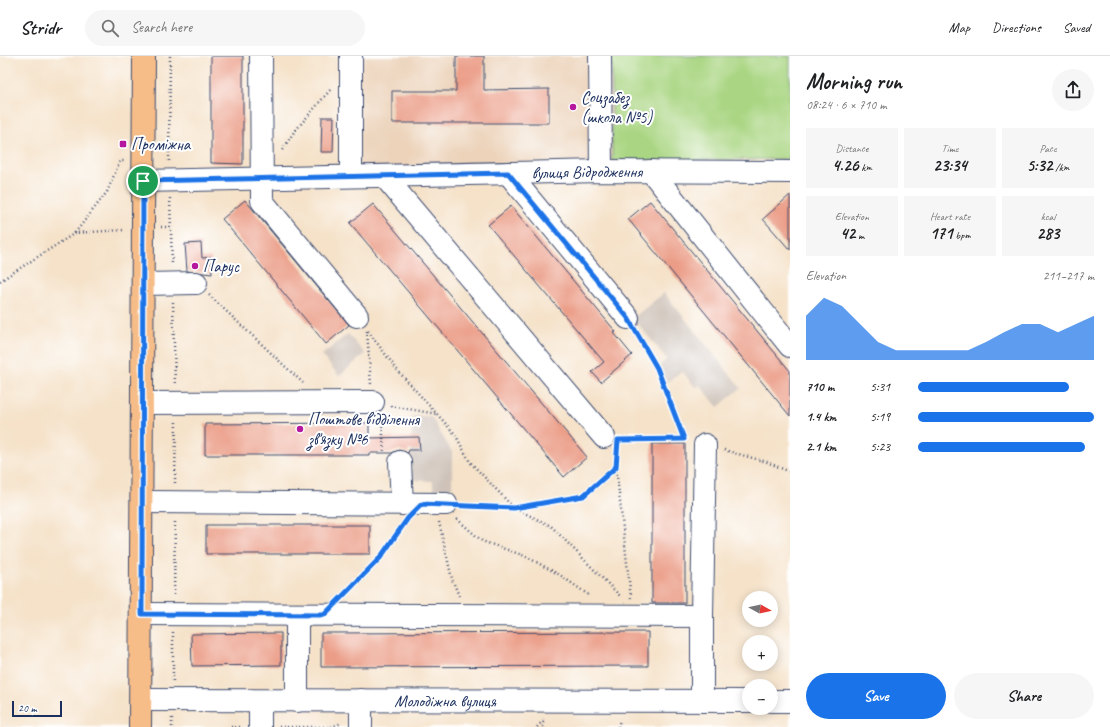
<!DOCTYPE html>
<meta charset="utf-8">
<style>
:root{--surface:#fff;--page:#f6f6f6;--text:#202124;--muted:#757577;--line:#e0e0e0;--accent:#1a73e8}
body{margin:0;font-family:Caveat,sans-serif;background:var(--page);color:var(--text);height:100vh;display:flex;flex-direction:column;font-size:15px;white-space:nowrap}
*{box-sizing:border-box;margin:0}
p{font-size:13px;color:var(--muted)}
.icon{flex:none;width:22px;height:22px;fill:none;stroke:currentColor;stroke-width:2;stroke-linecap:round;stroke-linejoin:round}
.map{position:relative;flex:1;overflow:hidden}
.side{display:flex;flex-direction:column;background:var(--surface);width:320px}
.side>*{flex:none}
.needle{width:26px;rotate:98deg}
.controls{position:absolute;left:742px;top:535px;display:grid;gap:8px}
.controls a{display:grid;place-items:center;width:36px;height:36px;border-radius:50%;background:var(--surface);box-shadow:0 2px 10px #0003;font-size:20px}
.scale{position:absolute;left:12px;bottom:10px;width:50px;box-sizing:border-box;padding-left:4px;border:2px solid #1b2f5e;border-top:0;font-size:11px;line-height:14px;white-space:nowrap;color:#1b2f5e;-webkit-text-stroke:3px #fff;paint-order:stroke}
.pin{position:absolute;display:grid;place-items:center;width:34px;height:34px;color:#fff;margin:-17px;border:2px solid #fff;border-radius:50%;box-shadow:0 1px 4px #0007}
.round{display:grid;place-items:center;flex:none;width:42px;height:42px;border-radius:21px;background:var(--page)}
.overview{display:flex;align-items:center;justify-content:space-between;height:68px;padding:0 16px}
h1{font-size:22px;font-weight:800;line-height:30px}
.metrics{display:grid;grid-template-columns:repeat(3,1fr);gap:6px;height:68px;padding:4px 16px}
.metrics div{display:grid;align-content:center;border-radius:0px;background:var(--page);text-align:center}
.metrics b{font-size:17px;font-weight:800}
.metrics small{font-size:11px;font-weight:400}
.metrics p{font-size:11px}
.chart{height:112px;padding:8px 16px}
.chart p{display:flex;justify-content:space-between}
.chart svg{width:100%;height:72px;margin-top:4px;fill:var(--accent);opacity:.7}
.button{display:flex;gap:8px;margin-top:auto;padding:8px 16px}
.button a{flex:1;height:46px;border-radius:24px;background:var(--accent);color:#fff;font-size:16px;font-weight:800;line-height:46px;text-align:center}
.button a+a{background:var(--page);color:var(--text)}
ul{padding:0 16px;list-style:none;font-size:13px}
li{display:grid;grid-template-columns:64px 48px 1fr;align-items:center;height:30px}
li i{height:10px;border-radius:5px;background:var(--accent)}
header{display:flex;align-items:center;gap:24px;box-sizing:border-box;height:56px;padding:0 20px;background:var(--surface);border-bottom:1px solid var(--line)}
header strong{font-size:19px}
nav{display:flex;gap:22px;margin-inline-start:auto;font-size:14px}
.search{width:280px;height:36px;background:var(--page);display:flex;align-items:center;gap:10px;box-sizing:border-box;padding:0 14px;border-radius:22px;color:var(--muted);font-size:15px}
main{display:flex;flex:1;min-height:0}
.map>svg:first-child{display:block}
.built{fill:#ecd3ba}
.industrial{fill:#cec2b9}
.green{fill:#aad683;stroke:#628270}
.building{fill:#eb9d87}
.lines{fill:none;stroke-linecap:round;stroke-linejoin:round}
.minor-casing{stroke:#3c4a6e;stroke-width:24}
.major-casing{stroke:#3c4a6e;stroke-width:24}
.path{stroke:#3c4a6e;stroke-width:2.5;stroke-dasharray:1 3;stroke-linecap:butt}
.minor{stroke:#fff;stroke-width:22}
.major{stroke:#f7bd88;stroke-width:22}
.route-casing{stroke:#fff;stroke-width:8}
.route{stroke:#1a73e8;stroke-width:5}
.poi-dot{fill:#b5179e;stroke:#fff;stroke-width:1.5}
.labels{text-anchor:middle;stroke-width:4;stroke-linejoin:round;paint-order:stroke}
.poi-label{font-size:17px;fill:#1b2f5e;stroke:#fff;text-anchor:start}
.street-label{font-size:17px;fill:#1b2f5e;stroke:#fff}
</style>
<header>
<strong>Stridr</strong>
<div class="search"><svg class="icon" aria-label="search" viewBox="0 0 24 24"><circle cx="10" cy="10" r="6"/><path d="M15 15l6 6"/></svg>Search here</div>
<nav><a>Map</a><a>Directions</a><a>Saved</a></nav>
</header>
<main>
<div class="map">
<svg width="790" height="671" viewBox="0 0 790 671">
<rect width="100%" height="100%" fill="#fff"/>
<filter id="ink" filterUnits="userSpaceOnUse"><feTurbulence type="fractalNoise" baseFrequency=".025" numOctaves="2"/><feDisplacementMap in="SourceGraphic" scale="8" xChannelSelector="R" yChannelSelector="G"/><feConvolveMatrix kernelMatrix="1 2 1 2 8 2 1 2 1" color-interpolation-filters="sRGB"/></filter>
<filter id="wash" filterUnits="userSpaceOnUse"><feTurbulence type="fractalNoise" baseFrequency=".012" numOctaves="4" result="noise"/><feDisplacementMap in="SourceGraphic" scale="16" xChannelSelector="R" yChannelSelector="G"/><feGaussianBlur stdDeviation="0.9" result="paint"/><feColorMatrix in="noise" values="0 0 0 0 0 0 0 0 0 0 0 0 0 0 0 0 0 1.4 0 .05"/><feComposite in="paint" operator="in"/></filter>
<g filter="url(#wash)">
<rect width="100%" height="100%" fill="#f5e2c9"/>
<path class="built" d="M 356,0 L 790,0 L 790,101 L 356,112 Z"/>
<path class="industrial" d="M 664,237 L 741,332 L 718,351 L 700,329 L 696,332 L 682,315 L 668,326 L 657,312 L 667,303 L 633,262 Z
M 348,278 L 365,298 L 339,320 L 322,299 Z
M 412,360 L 431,361 L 452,396 L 452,435 L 433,434 L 433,425 L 411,424 Z"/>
<path class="green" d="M 612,0 L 790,0 L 790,103 L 612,105 Z"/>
<g id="blocks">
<path class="building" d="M 211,0 L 243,0 L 243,108 L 211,107 Z
M 456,0 L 484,0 L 484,34 L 549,33 L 549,67 L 392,67 L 392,35 L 456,35 Z
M 322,61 L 334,61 L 333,96 L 321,96 Z
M 790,139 L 790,194 L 763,163 Z
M 245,144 L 349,269 L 326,288 L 222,163 Z
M 650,145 L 790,315 L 790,360 L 628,163 Z
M 373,148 L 587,401 L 564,421 L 350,167 Z
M 511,150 L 616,276 L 614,277 L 632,299 L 601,326 L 592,316 L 604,306 L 488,169 Z
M 201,187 L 202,202 L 211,201 L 212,218 L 187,215 L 185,188 Z
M 369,367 L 369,382 L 419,381 L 420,394 L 409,394 L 408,397 L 399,394 L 392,397 L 369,397 L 369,399 L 205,399 L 205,368 Z
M 652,388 L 685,388 L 685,547 L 652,547 Z
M 206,469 L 370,469 L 370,498 L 206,498 Z
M 648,576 L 648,610 L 321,611 L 321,577 Z
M 281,577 L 281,609 L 192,610 L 191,578 Z"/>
</g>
</g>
<g filter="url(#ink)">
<use href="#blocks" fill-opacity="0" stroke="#3c4a6e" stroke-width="1"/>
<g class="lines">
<defs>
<g id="minor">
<path d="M 261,0 L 262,145 L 357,260"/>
<path d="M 351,0 L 351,120"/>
<path d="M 600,0 L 601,115"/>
<path d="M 651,115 L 790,290"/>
<path d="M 508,117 L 628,262"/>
<path d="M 384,120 L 604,381"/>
<path id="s1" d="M 143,125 L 601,115 L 790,116"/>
<path d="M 144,228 L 196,227"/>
<path d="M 143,347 L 373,346"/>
<path d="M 400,406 L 402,448"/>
<path d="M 143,446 L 446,448"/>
<path d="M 142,558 L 702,560 L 705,389"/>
<path id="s2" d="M 141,644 L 749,645"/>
<path d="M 361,644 L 361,671"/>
<path d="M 297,645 L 297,559"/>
<path d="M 702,645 L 702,560"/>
<path d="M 771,645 L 790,645"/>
<path d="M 260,671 L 260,645"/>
</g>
<path id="major" d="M 140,671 L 144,0"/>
</defs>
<use href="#minor" class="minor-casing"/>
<use href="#major" class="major-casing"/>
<path class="path" d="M 282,94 L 294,76 L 331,33
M 169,105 L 170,0
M 170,142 L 172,209
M 161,171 L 170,171
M 75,177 L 107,136 L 120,105 L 124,105
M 0,225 L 75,177 L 124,174
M 209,239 L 303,327
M 173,246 L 175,329
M 367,275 L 371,328
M 368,275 L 398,315 L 455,378 L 470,406 L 514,452 L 551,470 L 621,541
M 637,278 L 657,312 L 684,383 L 688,384
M 391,350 L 437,358
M 382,362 L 384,397
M 621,384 L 684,383
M 617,394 L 616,411 L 631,542
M 724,394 L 767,406 L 790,416
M 175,427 L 176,364
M 465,449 L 514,452 L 583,440 L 616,411
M 457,463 L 482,485 L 525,500 L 560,519 L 590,540
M 439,466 L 452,523 L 459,540
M 174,539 L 175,464
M 342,539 L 380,501 L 405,466
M 173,625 L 173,576
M 172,671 L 172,662
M 231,671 L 242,671
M 279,671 L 331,671 L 342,667
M 537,671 L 544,664
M 543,671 L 544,663
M 618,671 L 620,664"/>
<use href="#minor" class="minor"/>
<use href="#major" class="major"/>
</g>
</g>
<g class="lines" filter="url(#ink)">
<defs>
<path id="route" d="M 508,117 L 628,262 L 657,312 L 684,383 L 618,384 L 616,411 L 583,440 L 514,452 L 422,448 L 408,462 L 380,502 L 324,559 L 142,558 L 143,125 Z"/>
</defs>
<use href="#route" class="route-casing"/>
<use href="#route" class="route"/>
</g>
<g class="poi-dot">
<circle cx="573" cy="51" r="4"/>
<rect x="119" y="84" width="8" height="8" rx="2"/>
<circle cx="195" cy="210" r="4"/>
<circle cx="300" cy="373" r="4"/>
</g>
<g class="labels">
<g class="poi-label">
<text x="581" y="47">Соцзабез<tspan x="581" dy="20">(школа №5)</tspan></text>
<text x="131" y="94">Проміжна</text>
<text x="203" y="216">Парус</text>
<text x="308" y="369">Поштове відділення<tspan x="308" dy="20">зв'язку №6</tspan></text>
</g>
<g class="street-label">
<text dy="6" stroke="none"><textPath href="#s1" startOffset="444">вулиця Відродження</textPath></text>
<text dy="6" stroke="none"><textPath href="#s2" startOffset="304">Молодіжна вулиця</textPath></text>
</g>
</g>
</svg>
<div class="controls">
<a><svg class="needle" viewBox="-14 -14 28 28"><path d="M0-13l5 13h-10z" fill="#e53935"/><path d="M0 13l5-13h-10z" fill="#757577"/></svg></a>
<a>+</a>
<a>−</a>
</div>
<div class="scale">20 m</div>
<div class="pin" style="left:143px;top:125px;background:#1e9e55"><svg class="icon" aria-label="arrive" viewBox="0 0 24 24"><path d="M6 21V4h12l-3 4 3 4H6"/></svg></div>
</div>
<section class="side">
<div class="overview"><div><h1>Morning run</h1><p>08:24 · 6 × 710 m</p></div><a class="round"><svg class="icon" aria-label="share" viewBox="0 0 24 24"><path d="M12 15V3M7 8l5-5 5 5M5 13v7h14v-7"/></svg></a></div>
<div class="metrics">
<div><p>Distance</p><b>4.26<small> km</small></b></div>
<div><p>Time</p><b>23:34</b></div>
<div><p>Pace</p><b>5:32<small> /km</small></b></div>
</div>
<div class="metrics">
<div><p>Elevation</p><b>42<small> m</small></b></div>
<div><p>Heart rate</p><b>171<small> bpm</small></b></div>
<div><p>kcal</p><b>283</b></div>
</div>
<div class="chart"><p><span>Elevation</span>211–217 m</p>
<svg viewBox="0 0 160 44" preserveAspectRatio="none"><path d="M0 44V17L10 6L20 11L30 22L40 33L50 38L60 38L70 38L80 38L90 38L100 33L110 27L120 22L130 22L140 27L150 22L160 17V44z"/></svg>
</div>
<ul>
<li><b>710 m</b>5:31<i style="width:86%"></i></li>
<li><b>1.4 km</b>5:19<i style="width:100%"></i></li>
<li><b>2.1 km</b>5:23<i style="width:95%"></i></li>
</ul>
<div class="button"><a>Save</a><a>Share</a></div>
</section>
</main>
